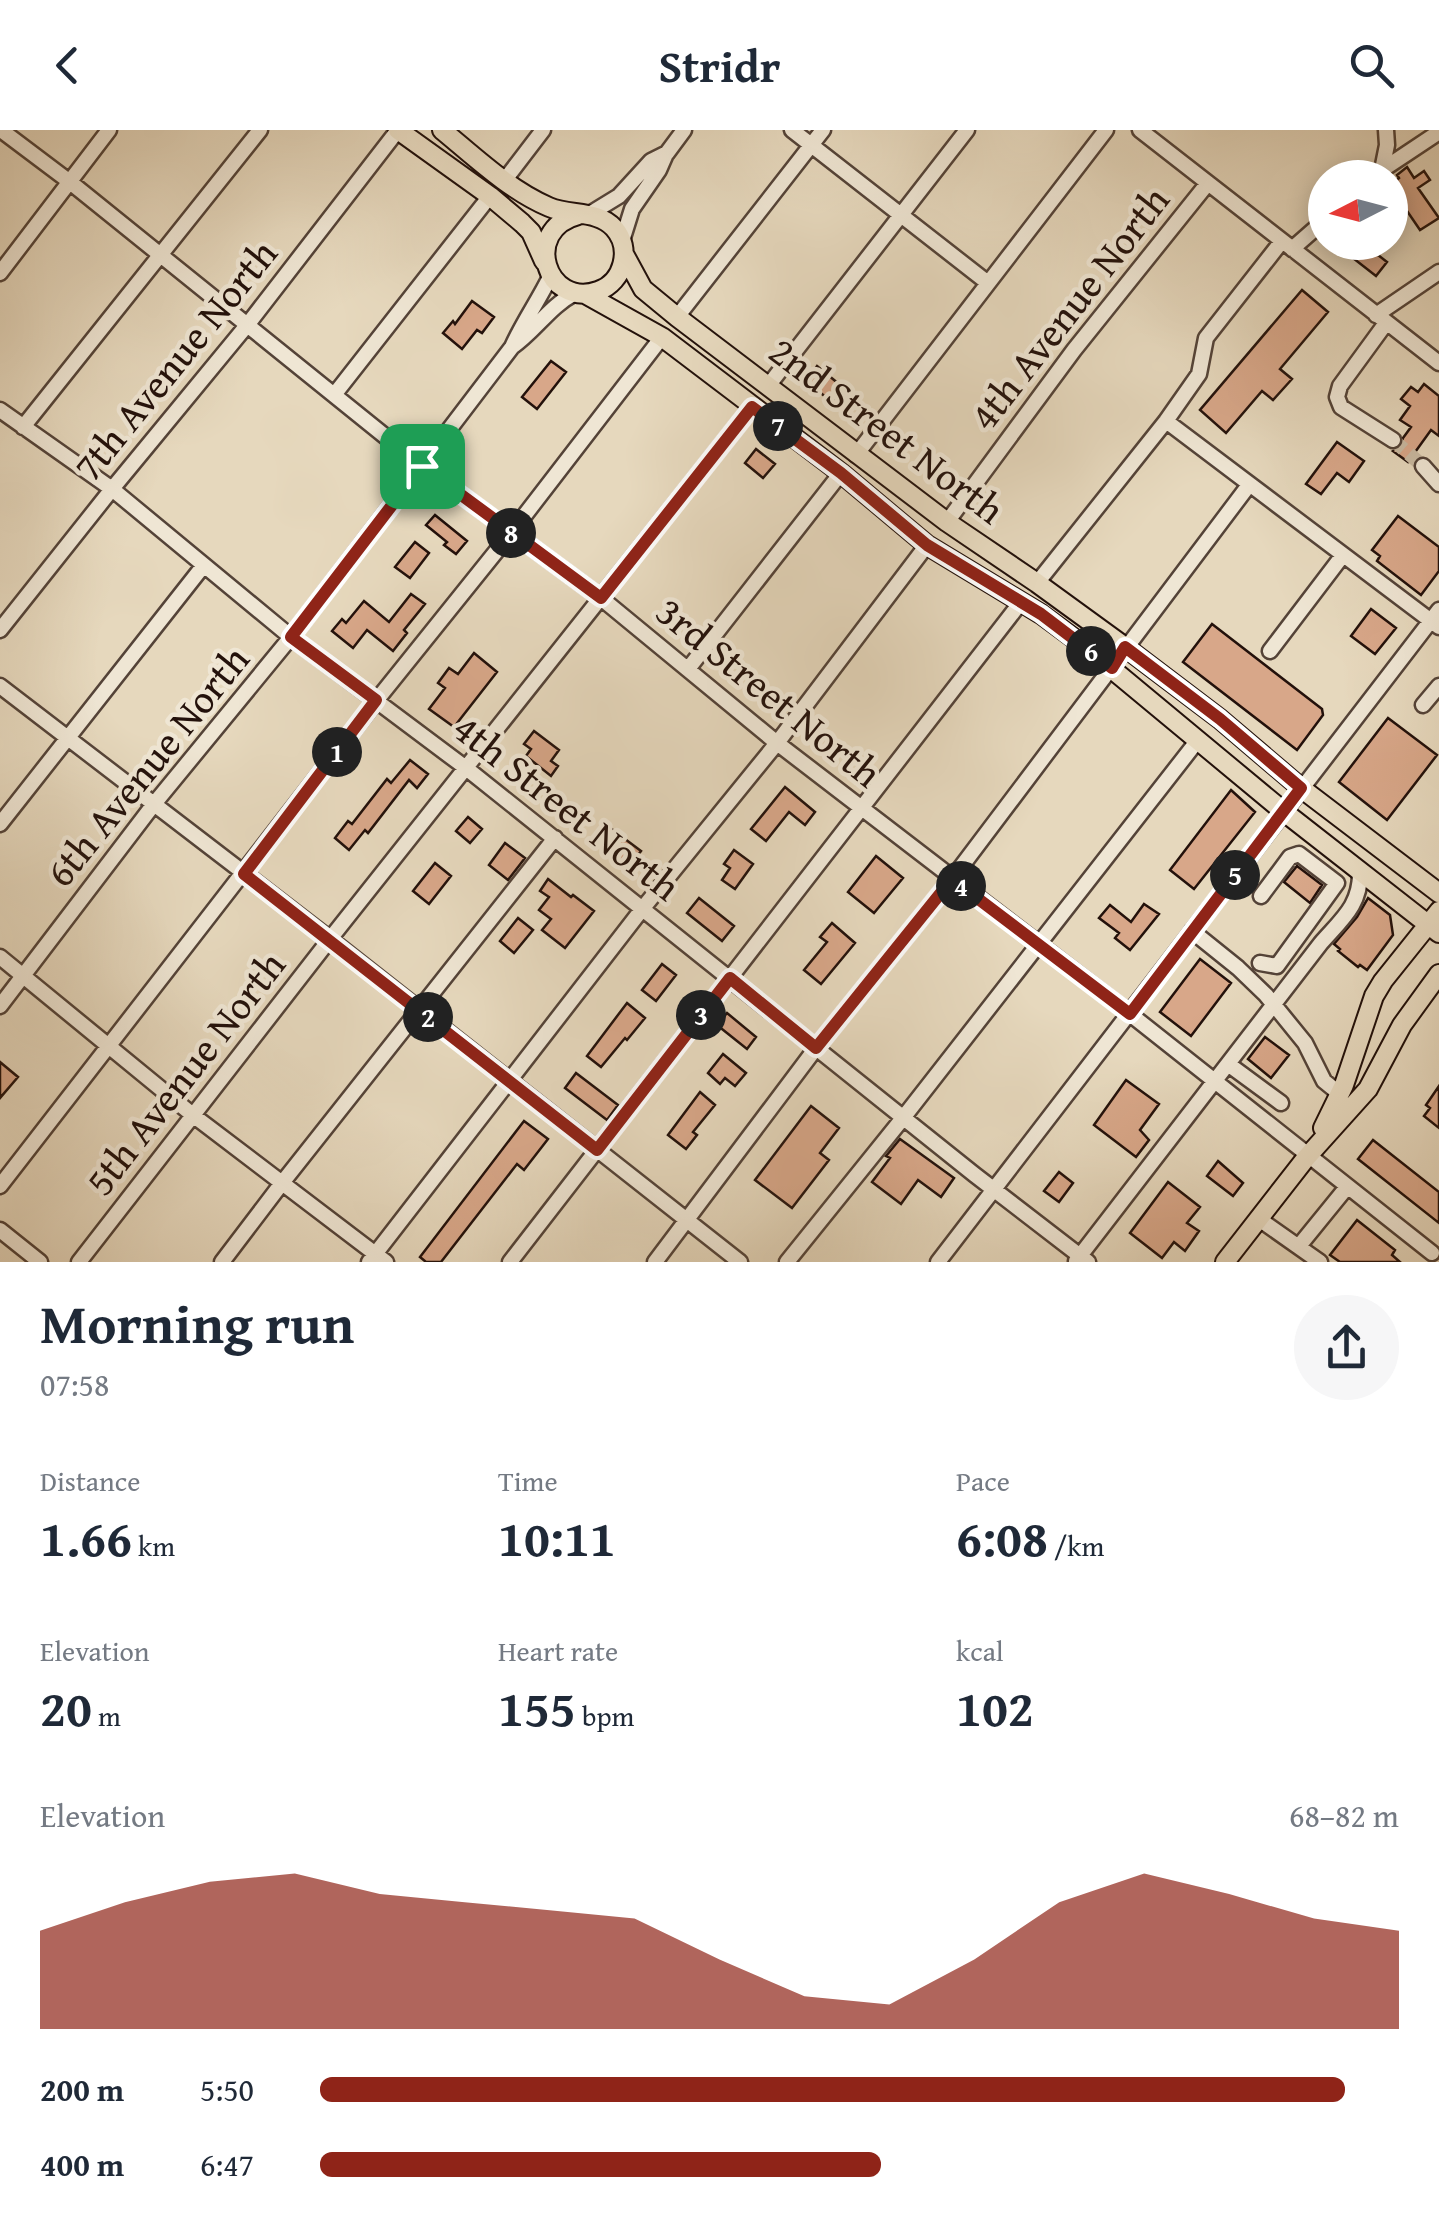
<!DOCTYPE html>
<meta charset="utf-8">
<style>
:root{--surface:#fff;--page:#f6f6f7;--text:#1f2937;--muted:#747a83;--accent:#8f2418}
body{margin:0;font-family:"Gentium Book Plus",serif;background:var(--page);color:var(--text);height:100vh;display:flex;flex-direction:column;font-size:38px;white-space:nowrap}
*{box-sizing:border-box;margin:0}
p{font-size:32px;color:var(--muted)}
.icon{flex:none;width:55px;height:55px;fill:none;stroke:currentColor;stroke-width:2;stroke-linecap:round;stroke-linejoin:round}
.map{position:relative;height:1132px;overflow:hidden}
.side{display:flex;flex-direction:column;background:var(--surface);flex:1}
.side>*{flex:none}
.needle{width:65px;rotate:264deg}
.tools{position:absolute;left:1308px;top:30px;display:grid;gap:20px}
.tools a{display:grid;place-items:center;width:100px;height:100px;border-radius:50%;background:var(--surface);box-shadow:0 5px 25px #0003;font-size:50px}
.pin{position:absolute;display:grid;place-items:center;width:85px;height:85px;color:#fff;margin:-42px;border-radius:20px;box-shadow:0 5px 15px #0006}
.km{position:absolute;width:50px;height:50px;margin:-25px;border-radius:50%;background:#222;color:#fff;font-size:28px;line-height:50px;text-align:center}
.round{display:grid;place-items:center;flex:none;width:105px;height:105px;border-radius:52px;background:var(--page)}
.headline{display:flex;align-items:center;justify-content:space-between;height:170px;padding:0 40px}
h1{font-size:55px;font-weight:800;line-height:75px}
.stats{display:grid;grid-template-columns:repeat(3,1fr);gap:15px;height:170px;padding:10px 40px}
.stats div{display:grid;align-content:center}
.stats b{font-size:50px;font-weight:800}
.stats small{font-size:28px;font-weight:400}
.stats p{font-size:28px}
.chart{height:280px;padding:20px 40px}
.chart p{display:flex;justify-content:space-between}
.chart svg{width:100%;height:180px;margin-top:10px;fill:var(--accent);opacity:.7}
ul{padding:0 40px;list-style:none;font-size:32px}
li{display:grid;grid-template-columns:160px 120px 1fr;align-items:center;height:75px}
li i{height:25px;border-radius:12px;background:var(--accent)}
header{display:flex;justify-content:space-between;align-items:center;height:130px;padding:0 40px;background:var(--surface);font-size:45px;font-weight:800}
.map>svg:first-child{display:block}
.building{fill:#d8a789;stroke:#23110b;stroke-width:2.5}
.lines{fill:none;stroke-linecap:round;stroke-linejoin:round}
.minor-tunnel{stroke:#c9baa2;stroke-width:14;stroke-dasharray:14 7;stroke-linecap:butt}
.minor-casing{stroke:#544338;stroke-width:19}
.major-casing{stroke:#23110b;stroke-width:22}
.minor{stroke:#efe6d4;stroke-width:14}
.major{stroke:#e6d8bd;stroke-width:18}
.route-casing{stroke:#fff;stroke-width:20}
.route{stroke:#8f2418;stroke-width:12}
.labels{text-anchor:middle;stroke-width:9;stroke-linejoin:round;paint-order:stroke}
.street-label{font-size:40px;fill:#23110b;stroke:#efe6d4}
</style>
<header><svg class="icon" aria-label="back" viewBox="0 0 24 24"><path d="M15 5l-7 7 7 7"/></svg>Stridr<svg class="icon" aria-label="search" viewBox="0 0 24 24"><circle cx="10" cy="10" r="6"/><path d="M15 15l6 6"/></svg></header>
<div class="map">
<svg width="1439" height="1132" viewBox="0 0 1439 1132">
<rect width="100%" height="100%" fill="#e6d8bd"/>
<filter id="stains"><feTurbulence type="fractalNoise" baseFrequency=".002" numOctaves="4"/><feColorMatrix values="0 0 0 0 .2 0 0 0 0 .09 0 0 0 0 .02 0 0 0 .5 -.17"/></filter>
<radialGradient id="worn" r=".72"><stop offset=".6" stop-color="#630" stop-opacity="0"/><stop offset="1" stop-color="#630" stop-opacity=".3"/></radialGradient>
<path class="building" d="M 1407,37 L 1414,48 L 1424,41 L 1430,50 L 1418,58 L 1439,88 L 1420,100 L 1390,56 L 1399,48 L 1397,45 Z
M 1351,112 L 1358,112 L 1367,120 L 1369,118 L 1387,132 L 1376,146 L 1344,121 Z
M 1302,160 L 1328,182 L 1280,239 L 1292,249 L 1273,270 L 1262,261 L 1226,303 L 1200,280 Z
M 472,171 L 494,187 L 482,203 L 477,200 L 462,219 L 443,203 L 453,191 L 455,194 Z
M 551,231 L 566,242 L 537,279 L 522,267 Z
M 817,236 L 845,259 L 833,273 L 806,251 Z
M 1424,254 L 1439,266 L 1439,306 L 1431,300 L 1408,332 L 1393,321 L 1401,316 L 1403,308 L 1411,297 L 1400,290 L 1410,276 L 1401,269 L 1411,257 L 1418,262 Z
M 1337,312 L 1364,331 L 1349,352 L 1337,343 L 1321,364 L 1306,354 Z
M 756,319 L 775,334 L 763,348 L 745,333 Z
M 435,385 L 467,411 L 456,424 L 444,415 L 447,412 L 426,395 Z
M 1398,386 L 1439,417 L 1439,441 L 1421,465 L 1377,431 L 1380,426 L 1372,420 Z
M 415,412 L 429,423 L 410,448 L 395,437 Z
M 411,464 L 425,474 L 404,500 L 407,503 L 393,521 L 367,500 L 353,518 L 332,501 L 342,489 L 346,493 L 364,471 L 389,492 Z
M 1371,479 L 1396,498 L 1375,524 L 1351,506 Z
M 1212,494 L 1322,579 L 1323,585 L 1297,620 L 1183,532 Z
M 474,523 L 497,542 L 454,597 L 429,579 L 445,558 L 438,553 L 449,538 L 458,544 Z
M 1388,588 L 1437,625 L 1387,690 L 1339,652 Z
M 534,601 L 559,620 L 551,631 L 558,636 L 551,646 L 526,626 L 531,619 L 524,614 Z
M 410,630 L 428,644 L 417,658 L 409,650 L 368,703 L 365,700 L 349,720 L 335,708 L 348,691 L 352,694 L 387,649 L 391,653 Z
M 785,657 L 815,682 L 805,695 L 789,682 L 766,711 L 751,699 Z
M 1231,660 L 1255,682 L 1194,759 L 1170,740 Z
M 468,687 L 482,699 L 470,713 L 456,701 Z
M 605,694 L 641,721 L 629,737 L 593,710 Z
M 505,713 L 525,728 L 508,750 L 489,735 Z
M 734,720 L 753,734 L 735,759 L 722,750 L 730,738 L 724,734 Z
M 876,726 L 903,748 L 874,783 L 848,762 Z
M 435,733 L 451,746 L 429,774 L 413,761 Z
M 1297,736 L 1322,755 L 1310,773 L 1284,752 Z
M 548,749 L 571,767 L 573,765 L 594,781 L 565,818 L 542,800 L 551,789 L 539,780 L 549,767 L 540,761 Z
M 699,768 L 734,796 L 722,811 L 687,783 Z
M 1368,768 L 1390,785 L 1393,805 L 1367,840 L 1360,835 L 1358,837 L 1338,821 L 1340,819 L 1334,814 L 1357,787 Z
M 1144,774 L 1159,784 L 1130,820 L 1115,808 L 1119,803 L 1099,788 L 1110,775 L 1131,792 Z
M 518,788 L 533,800 L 514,823 L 500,811 Z
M 832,793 L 855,813 L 821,854 L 804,840 L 827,812 L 820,807 Z
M 1200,829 L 1231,853 L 1191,906 L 1160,882 Z
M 662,834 L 676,845 L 656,871 L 642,860 Z
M 627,873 L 645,888 L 627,910 L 625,908 L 601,937 L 587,926 Z
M 727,883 L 756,907 L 747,919 L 717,895 Z
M 1265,907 L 1289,925 L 1271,948 L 1248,929 Z
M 723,924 L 746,943 L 735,956 L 725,948 L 720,954 L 708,943 Z
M 0,932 L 18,947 L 0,968 Z
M 576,943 L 618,975 L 607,990 L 565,958 Z
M 1126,950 L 1159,974 L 1140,1000 L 1149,1010 L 1136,1027 L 1094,995 Z
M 1439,956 L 1439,998 L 1424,986 L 1430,978 L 1426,975 Z
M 700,962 L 715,975 L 693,1002 L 697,1005 L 686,1019 L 668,1005 Z
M 811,976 L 839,998 L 820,1023 L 829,1030 L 792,1078 L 755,1050 Z
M 524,991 L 548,1009 L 524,1040 L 517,1034 L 441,1132 L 426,1132 L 420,1127 Z
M 900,1009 L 954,1048 L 941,1067 L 918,1050 L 901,1074 L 872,1052 L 890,1028 L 886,1026 Z
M 1373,1010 L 1439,1062 L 1439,1093 L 1358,1029 Z
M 1218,1031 L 1243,1053 L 1233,1066 L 1207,1046 Z
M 1059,1042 L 1073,1053 L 1059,1072 L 1044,1061 Z
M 1168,1052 L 1200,1077 L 1187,1093 L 1199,1101 L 1185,1121 L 1174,1112 L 1162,1128 L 1130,1103 Z
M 1357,1090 L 1395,1120 L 1392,1125 L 1400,1132 L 1340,1132 L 1330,1125 Z"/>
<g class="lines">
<path class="minor-tunnel" d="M 1393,310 L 1423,336"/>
<defs>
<path id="minor" d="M 1,0 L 70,52 L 422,336 L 601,468 L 777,613 L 1130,884 L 1432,1123
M 792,0 L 988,153
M 1140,0 L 1439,233
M 1382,40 L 1439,2
M 1373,48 L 1382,40 L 1387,15 L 1386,0
M 504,51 L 543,0
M 588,85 L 619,66 L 651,31 L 667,23 L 684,0
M 622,111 L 632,79 L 659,40 L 666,24
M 1292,119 L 1325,90
M 0,143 L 109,0
M 1376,185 L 1439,142
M 677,187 L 823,0
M 1386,193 L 1340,256 L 1337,267 L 1341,277 L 1393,310
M 512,217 C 523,192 539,170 551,145
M 768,256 L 967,0
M 334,265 L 490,66
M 0,280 L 112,359 L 291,507 L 466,638 L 975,1045 L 1088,1132
M 1166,291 L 1439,497
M 23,297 L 260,0
M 856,325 L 1106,0
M 1423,336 L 1439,354
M 947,392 L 1074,220 L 1208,53
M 1037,453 L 1166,291 L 1199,244 L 1206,208 L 1282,111
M 0,500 L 112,359 L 248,194 L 398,0
M 1270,521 L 1343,425
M 688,539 L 841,343
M 0,556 L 330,809 L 740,1132
M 1423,575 L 1439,556
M 0,694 L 204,435
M 1192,801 L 1238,838 L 1266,865 L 1305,913 L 1324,951 L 1340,964
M 0,827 L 194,986 L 386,1132
M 1260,833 L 1277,836 L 1337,753 L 1299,724 L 1290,727 L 1261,766
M 0,876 L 154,674 L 291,507 L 512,217 C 535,201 550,176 575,163
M 1228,934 L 1281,973
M 0,1056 L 376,571 L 511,403 L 662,207
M 1259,1089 L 1320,1132
M 0,1100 L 40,1132
M 1299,1116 L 1347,1057
M 1076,1131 L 1321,813 C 1342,789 1361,775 1360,741
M 79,1132 L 330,809 L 752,277
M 222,1132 L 282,1053 L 555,708
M 369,1132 L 643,778 L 777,613 L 927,415
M 510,1132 L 1021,472
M 655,1132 L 816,918 L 952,749 L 1249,355
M 787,1132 L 903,988 L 1198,610
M 938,1132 L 1439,480"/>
<path id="major" d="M 398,0 L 490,66 L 522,93 L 531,102 L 544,131
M 442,0 C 475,27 509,60 549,77 C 570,86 598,80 614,98 C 632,118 624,152 598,161 C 546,179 521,100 578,85
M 624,124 L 643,159 L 677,187 L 947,392 L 1037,453 L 1125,517 L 1220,589 L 1301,658 L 1439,763
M 585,164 L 662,207 L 841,343 L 927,415 L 1041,484 L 1083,515 L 1283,681 L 1439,803
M 1323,998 L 1344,955 L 1374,866 L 1383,851 L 1439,781
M 1225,1132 L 1306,1028 L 1368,959 L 1402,895 L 1439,844"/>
</defs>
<use href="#minor" class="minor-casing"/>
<use href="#major" class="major-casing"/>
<use href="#minor" class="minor"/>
<use href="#major" class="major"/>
</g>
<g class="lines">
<defs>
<path id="route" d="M 752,277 L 841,343 L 927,415 L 1041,484 L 1112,538 L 1125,517 L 1220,589 L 1301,658 L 1130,884 L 952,749 L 816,918 L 730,848 L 597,1020 L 244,744 L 376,570 L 291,507 L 422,336 L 601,468 Z"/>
</defs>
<use href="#route" class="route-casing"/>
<use href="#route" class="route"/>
</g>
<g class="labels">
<g class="street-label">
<text transform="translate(1069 178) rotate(-52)" y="14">4th Avenue North</text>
<text transform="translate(175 230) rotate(-51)" y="14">7th Avenue North</text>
<text transform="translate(887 300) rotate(37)" y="14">2nd Street North</text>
<text transform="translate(769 562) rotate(39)" y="14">3rd Street North</text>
<text transform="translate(147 636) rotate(-51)" y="14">6th Avenue North</text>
<text transform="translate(567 677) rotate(38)" y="14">4th Street North</text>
<text transform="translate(185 943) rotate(-52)" y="14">5th Avenue North</text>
</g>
</g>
<rect width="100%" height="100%" filter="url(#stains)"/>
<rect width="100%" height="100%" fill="url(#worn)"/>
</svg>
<div class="tools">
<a><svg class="needle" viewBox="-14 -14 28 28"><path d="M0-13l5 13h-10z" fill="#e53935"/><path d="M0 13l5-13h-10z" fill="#747a83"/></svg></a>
</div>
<div class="pin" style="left:422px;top:336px;background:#1e9e55"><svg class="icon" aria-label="arrive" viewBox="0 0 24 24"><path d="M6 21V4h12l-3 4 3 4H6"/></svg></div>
<b class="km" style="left:337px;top:622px">1</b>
<b class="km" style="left:428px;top:887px">2</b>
<b class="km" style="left:701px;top:885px">3</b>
<b class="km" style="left:961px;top:756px">4</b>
<b class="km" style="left:1235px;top:745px">5</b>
<b class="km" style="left:1091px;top:521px">6</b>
<b class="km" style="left:778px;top:296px">7</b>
<b class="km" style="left:511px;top:403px">8</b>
</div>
<section class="side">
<div class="headline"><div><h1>Morning run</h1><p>07:58</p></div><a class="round"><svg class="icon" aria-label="share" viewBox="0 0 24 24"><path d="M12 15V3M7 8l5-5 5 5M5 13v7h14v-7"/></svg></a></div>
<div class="stats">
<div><p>Distance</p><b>1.66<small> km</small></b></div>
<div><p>Time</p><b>10:11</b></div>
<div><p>Pace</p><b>6:08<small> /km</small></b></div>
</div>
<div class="stats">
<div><p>Elevation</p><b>20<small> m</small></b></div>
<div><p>Heart rate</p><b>155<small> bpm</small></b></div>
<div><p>kcal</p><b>102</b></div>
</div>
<div class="chart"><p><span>Elevation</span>68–82 m</p>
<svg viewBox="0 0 160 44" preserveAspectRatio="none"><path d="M0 44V20L10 13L20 8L30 6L40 11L50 13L60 15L70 17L80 27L90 36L100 38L110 27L120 13L130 6L140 11L150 17L160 20V44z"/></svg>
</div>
<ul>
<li><b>200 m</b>5:50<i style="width:95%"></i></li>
<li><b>400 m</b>6:47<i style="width:52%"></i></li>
</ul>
</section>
